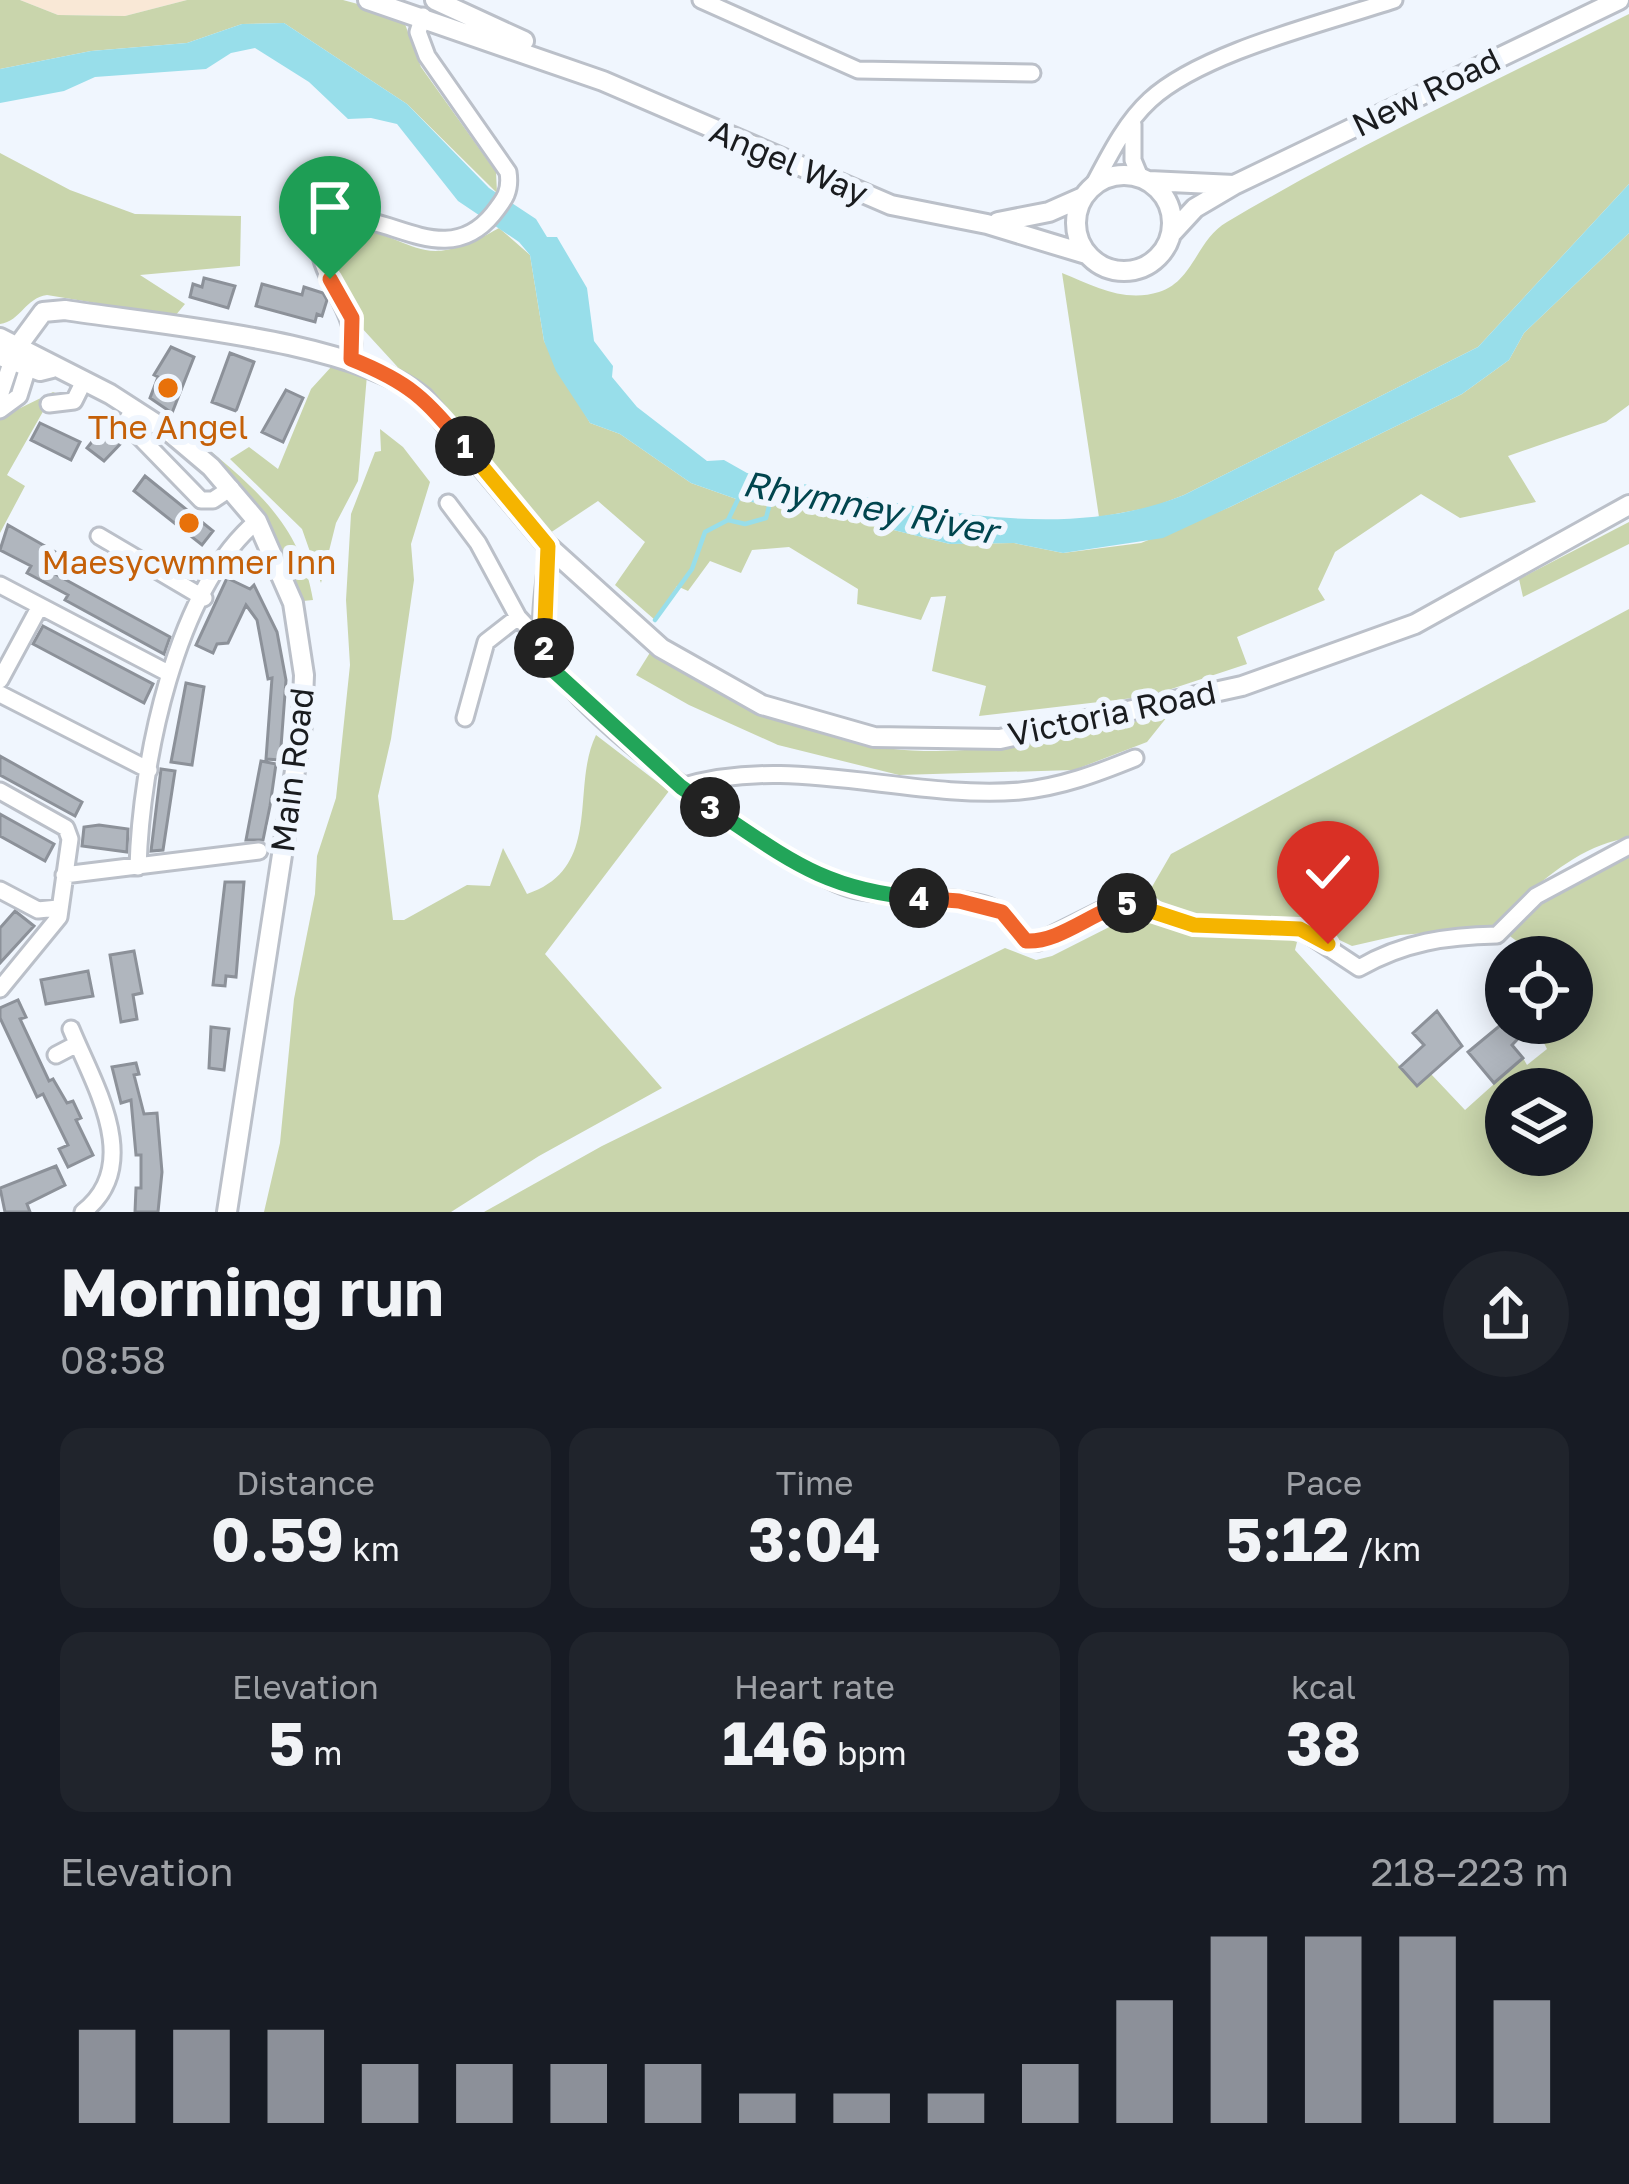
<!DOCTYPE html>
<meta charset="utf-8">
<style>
:root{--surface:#171b24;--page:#20242c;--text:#f1f3f6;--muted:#9ea1a6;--accent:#8c9099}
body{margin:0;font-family:"Golos Text",sans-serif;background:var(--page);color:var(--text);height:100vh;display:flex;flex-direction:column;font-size:45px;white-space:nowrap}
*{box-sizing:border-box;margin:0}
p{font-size:39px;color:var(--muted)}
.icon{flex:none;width:66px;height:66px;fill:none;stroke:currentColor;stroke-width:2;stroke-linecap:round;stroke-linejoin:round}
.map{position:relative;height:1212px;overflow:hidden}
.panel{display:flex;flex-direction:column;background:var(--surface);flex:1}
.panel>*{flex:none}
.fabs{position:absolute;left:1485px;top:936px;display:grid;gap:24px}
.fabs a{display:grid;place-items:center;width:108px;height:108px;border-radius:50%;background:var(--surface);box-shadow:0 6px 30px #0003;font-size:60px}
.pin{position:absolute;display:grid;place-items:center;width:102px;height:102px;color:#fff;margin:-123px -51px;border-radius:50% 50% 50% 0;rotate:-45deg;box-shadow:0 0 12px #0007}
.pin .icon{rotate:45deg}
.km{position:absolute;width:60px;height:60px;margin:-30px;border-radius:50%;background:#222;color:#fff;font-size:33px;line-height:60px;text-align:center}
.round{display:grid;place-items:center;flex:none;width:126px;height:126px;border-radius:63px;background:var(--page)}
.headline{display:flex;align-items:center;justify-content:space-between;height:204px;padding:0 60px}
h1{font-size:66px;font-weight:700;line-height:90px}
.metrics{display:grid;grid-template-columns:repeat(3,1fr);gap:18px;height:204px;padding:12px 60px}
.metrics div{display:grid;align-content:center;border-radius:24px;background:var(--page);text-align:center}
.metrics b{font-size:60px;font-weight:700}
.metrics small{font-size:33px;font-weight:400}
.metrics p{font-size:33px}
.chart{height:336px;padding:24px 60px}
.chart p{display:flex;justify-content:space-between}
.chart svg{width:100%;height:216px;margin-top:12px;stroke:var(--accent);stroke-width:6}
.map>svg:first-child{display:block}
.industrial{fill:#f9e8d6}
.green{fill:#c9d5ac;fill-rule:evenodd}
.water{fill:#98deea}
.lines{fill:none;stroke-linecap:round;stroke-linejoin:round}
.stream{stroke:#98deea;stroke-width:4.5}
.building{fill:#b0b6be;stroke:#8c9199;stroke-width:3}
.minor-casing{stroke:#bbc0c9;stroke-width:21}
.major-casing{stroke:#bbc0c9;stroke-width:24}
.minor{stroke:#fff;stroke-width:15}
.major{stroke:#fff;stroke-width:18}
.split-1-casing{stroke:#fff;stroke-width:24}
.split-2-casing{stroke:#fff;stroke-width:24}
.split-3-casing{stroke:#fff;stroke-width:24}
.split-4-casing{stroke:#fff;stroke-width:24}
.split-5-casing{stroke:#fff;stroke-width:24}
.split-6-casing{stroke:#fff;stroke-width:24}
.split-1{stroke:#f0652b;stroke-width:15}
.split-2{stroke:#f5b400;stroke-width:15}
.split-3{stroke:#22a559;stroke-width:15}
.split-4{stroke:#22a559;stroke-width:15}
.split-5{stroke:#f0652b;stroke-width:15}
.split-6{stroke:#f5b400;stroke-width:15}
.food-dot{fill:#e8710a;stroke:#f0f6fe;stroke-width:4.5}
.labels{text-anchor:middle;stroke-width:12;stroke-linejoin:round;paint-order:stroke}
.street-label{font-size:33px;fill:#1a1c1f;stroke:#f0f6fe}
.food-label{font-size:33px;fill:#c56008;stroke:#f0f6fe}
.water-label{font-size:36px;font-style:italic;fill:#01454e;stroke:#f0f6fe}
</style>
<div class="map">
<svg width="1629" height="1212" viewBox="0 0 1629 1212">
<rect width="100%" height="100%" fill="#f0f6fe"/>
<path class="industrial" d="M 20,0 L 187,0 L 125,16 L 58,15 Z"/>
<path class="green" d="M 0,0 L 20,0 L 58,15 L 125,16 L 187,0 L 343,0 L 402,16 L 421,67 L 496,172 L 497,193 L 407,104 L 284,23 L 242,24 L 187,43 L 91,51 L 0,69 Z
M 1629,14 L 1629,184 L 1478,347 L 1184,495 L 1153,507 L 1099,517 L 1062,273 C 1094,286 1124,303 1159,292 C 1194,281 1196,240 1227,222 C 1357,145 1494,82 1629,14 Z
M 0,153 L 70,190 L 135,214 L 241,216 L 240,266 L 140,275 L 185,304 L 175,316 L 47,295 C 25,298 21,321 0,324 Z
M 345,228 C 419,233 414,277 499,228 L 530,255 L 544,341 L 590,423 L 620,434 L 691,483 L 739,500 L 829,514 L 950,544 L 1014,543 L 1063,553 L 1141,543 L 1230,507 L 1462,394 L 1509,360 L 1524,333 L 1629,233 L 1629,405 L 1606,422 L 1508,456 L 1536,502 L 1460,518 L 1421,494 L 1335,552 L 1318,589 L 1325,600 L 1237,637 L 1247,664 L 1150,696 L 979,716 L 986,686 L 932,671 L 946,596 L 931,597 L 921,620 L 857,604 L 858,589 L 789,547 L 752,550 L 741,573 L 710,561 L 688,591 L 677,586 L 655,620 L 615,585 L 645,542 L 598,501 L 550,533 L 360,326 L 325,251 L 326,239 Z
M 332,366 L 367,375 L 358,481 L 336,523 L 321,583 L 302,529 L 230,459 L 249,447 L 278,469 L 311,389 Z
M 53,392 L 65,397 L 45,408 L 7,475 L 25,486 L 0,533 L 0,418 Z
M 380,429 L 403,447 L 430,482 L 411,544 L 414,580 L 391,739 L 378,796 L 393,920 L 404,920 L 467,885 L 490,886 L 503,848 L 527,894 C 604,868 570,788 596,735 L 669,791 L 545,954 L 662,1088 L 539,1156 L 451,1212 L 264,1212 L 280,1143 L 294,999 L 315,894 L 317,856 L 336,798 L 350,665 L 346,600 L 351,514 L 375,452 L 381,451 Z
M 186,430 C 247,483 299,517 313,600 L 303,601 L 271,526 L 230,472 Z
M 1629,522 L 1629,544 L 1523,597 L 1519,579 Z
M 1629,609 L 1629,838 C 1578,844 1528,891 1494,928 L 1400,935 L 1352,946 L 1298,920 L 1174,912 L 1149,892 L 1171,854 Z
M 651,651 C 712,686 775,722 843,740 C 952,768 1066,737 1171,712 L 1147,742 L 1074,770 L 899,775 L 778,745 L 689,705 L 636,675 Z
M 1629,853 L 1629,1212 L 484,1212 L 602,1146 L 1005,948 L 1036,960 L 1052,956 L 1133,915 C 1190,937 1243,923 1297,942 L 1295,950 L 1417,1085 L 1431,1074 L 1465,1110 L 1523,1058 L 1527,1065 L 1547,1049 L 1543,1041 L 1561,1023 L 1572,1023 L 1572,957 L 1538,957 L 1503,931 L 1536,903 ZM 1506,1089 L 1572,1089 L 1572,1155 L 1506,1155 Z"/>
<path class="water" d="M 284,23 L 407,104 L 489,188 L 536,219 L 547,237 L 557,237 L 587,288 L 594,341 L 613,366 L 612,377 L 637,407 L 707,461 L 724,460 L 747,473 C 887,498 1046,550 1184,495 L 1478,347 L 1629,184 L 1629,233 L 1524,333 L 1509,360 L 1462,394 L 1230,507 L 1163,538 L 1063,553 L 1014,543 L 950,544 L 829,514 L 739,500 L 691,483 L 620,434 L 590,423 L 556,371 L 544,341 L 530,255 L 519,242 L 458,201 L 397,124 L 371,118 L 348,119 L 309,82 L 255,48 L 231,53 L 206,69 L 95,77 L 64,91 L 0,103 L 0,69 L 91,51 L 187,43 L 242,24 Z"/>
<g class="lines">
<path class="stream" d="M 728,520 L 745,524 L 766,518 L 770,503
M 655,620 L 692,569 L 705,532 L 728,520 L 740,495"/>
</g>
<path class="building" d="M 204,278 L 235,286 L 228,308 L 190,297 L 193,284 L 202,287 Z
M 262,284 L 302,295 L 304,287 L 323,293 L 327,300 L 322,316 L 317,314 L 315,322 L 256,306 Z
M 171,347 L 194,357 L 172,413 L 150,398 L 158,377 L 154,375 Z
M 230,353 L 254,362 L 236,411 L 212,402 Z
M 286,390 L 303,398 L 283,442 L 262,432 Z
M 40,423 L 80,442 L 71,460 L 31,440 Z
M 107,423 L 125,439 L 104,461 L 87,448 Z
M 145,476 L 213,531 L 202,545 L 134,491 Z
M 8,525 L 66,558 L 57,575 L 170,637 L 164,654 L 65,600 L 68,595 L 27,573 L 31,566 L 0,550 Z
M 227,578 L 250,589 L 254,585 L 277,632 L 286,680 L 280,760 L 266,759 L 272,678 L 268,679 L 257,620 L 246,605 L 228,643 L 217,644 L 213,653 L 196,645 Z
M 43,626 L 153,684 L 144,703 L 33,644 Z
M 186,683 L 204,687 L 192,765 L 171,762 Z
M 0,756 L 82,802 L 75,816 L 0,775 Z
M 261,761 L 276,764 L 270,806 L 263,840 L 246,840 Z
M 161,769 L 175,771 L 163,850 L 151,851 Z
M 0,814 L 54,844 L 45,861 L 0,836 Z
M 99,825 L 128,829 L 127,852 L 82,846 L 84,827 Z
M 225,882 L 244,882 L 236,977 L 226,976 L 225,986 L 213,985 Z
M 15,911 L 34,926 L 0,963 L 0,928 Z
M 134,951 L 142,993 L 133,995 L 137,1019 L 121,1022 L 110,955 Z
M 88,971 L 93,996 L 46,1004 L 41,980 Z
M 18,1000 L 26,1017 L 20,1019 L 49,1081 L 53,1079 L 67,1103 L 73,1101 L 81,1118 L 76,1120 L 93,1155 L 68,1167 L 59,1149 L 68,1145 L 43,1094 L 37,1097 L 0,1018 L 0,1008 Z
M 1437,1011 L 1462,1046 L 1417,1086 L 1400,1067 L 1424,1045 L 1413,1033 Z
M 1503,1023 L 1533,1023 L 1512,1045 L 1523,1058 L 1494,1083 L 1468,1052 Z
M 211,1027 L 229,1029 L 224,1070 L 209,1068 Z
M 136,1063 L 139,1074 L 134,1075 L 144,1114 L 157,1113 L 162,1172 L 158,1212 L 135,1212 L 136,1188 L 141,1188 L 141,1155 L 136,1155 L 131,1100 L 121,1103 L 112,1067 Z
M 56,1166 L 65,1185 L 27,1204 L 30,1212 L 5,1212 L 0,1188 Z"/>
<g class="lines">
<defs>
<path id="minor" d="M 701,0 L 858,70 L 1032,73
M 1133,124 L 1133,160 L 1140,177
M 1093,186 C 1109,156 1125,123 1150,100 C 1202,52 1325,23 1394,0
M 351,359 C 363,310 314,280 319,232 C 366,186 438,282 493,214 C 505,199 511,191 508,172 L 427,56 L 418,32 L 423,16
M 0,396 L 14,354
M 49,404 L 74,401 L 84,381
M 135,409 L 128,418 L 131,428 L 201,500 L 213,500 L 231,488
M 0,410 L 19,396 L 30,361
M 448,503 L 478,543 L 518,617
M 99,536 L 204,598
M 548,546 C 547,576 537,618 544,647 C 559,706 787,869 849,888 C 886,900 976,892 1002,913 C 1011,921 1016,933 1026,941 L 1038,942 L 1100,911 L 1126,903 L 1194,925 L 1300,929 L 1359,968 C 1404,942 1447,936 1497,935 L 1536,896 L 1629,846
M 0,585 L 168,673
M 0,680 L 40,606
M 0,694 L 149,770
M 465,718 L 486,642 L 518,617 L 543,644
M 681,787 C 792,753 907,800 1020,791 C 1061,787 1098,773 1135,758
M 0,791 L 66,828 L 70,839 L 59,917 L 0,989
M 138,867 C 141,763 175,590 257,521
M 64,875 L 259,851
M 0,890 L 38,910 L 58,908
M 71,1029 C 94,1085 144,1165 83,1212
M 56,1055 L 77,1044"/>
<path id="major" d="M 368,0 L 603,81 L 891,205 L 987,224 L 1086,254
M 435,0 L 524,41
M1076 223a48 48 0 1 1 96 0a48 48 0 1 1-96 0Z
M 1149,181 L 1234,185
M 998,222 L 1049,212 L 1083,197
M 1171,234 L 1195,208 L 1234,185 L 1619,0
M 0,338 L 110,394 L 172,434 L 211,467 L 257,521 L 293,603 L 304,675 L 302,725 L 227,1212
M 18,346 L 43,312 L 65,310 C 160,325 352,340 423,397 L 548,546 L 661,648 L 762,705 L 874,737 L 1000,739 L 1242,686 L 1415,624 L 1629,505
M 0,356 L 40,371 L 52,368"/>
</defs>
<use href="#minor" class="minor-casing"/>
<use href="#major" class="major-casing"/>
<use href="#minor" class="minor"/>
<use href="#major" class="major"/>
</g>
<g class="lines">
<defs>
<path id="split-1" d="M 330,279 L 352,318 L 351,359 C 411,383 424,398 465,446"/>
<path id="split-2" d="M 465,446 L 548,546 L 544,648"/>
<path id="split-3" d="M 544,648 L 554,671 L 681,787 L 710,807"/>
<path id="split-4" d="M 710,807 C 787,858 823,890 919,898"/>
<path id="split-5" d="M 919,898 L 959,901 L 1002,912 L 1026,941 C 1060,943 1094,910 1127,903"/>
<path id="split-6" d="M 1127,903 L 1194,925 L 1300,929 L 1328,944"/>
</defs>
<use href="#split-1" class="split-1-casing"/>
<use href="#split-2" class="split-2-casing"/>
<use href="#split-3" class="split-3-casing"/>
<use href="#split-4" class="split-4-casing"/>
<use href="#split-5" class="split-5-casing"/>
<use href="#split-6" class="split-6-casing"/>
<use href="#split-1" class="split-1"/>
<use href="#split-2" class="split-2"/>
<use href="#split-3" class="split-3"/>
<use href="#split-4" class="split-4"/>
<use href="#split-5" class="split-5"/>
<use href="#split-6" class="split-6"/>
</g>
<g class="food-dot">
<circle cx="168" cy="388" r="12"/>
<circle cx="189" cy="523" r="12"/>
</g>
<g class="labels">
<g class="street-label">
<text transform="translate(1426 92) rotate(-26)" y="12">New Road</text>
<text transform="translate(789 162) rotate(23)" y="12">Angel Way</text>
<text transform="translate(1112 713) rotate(-12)" y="12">Victoria Road</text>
<text transform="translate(292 770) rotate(-83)" y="12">Main Road</text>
</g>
<g class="food-label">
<text x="168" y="439">The Angel</text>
<text x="189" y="574">Maesycwmmer Inn</text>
</g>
<g class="water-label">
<text transform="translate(870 507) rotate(11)" y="13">Rhymney River</text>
</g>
</g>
</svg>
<div class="fabs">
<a><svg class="icon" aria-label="locate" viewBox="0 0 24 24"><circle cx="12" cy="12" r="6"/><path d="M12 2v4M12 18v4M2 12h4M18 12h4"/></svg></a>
<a><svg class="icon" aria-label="layers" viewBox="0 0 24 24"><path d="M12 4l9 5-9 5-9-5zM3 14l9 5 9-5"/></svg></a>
</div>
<div class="pin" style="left:330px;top:279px;background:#1e9e55"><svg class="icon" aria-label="arrive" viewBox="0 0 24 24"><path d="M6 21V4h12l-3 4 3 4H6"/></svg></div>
<div class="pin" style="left:1328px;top:944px;background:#d93025"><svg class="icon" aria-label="check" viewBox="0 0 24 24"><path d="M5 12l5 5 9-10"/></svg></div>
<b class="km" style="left:465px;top:446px">1</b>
<b class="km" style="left:544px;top:648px">2</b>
<b class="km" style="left:710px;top:807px">3</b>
<b class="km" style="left:919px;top:898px">4</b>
<b class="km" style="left:1127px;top:903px">5</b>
</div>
<section class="panel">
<div class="headline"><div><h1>Morning run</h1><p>08:58</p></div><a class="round"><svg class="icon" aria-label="share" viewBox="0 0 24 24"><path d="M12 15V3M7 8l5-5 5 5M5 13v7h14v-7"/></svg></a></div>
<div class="metrics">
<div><p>Distance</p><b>0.59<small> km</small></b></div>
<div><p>Time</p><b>3:04</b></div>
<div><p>Pace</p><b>5:12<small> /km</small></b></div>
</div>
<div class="metrics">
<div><p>Elevation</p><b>5<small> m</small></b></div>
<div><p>Heart rate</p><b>146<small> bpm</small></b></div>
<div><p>kcal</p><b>38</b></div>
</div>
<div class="chart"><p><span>Elevation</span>218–223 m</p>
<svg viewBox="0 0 160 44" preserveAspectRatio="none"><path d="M5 44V25M15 44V25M25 44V25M35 44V32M45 44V32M55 44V32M65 44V32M75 44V38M85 44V38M95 44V38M105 44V32M115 44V19M125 44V6M135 44V6M145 44V6M155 44V19"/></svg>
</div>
</section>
